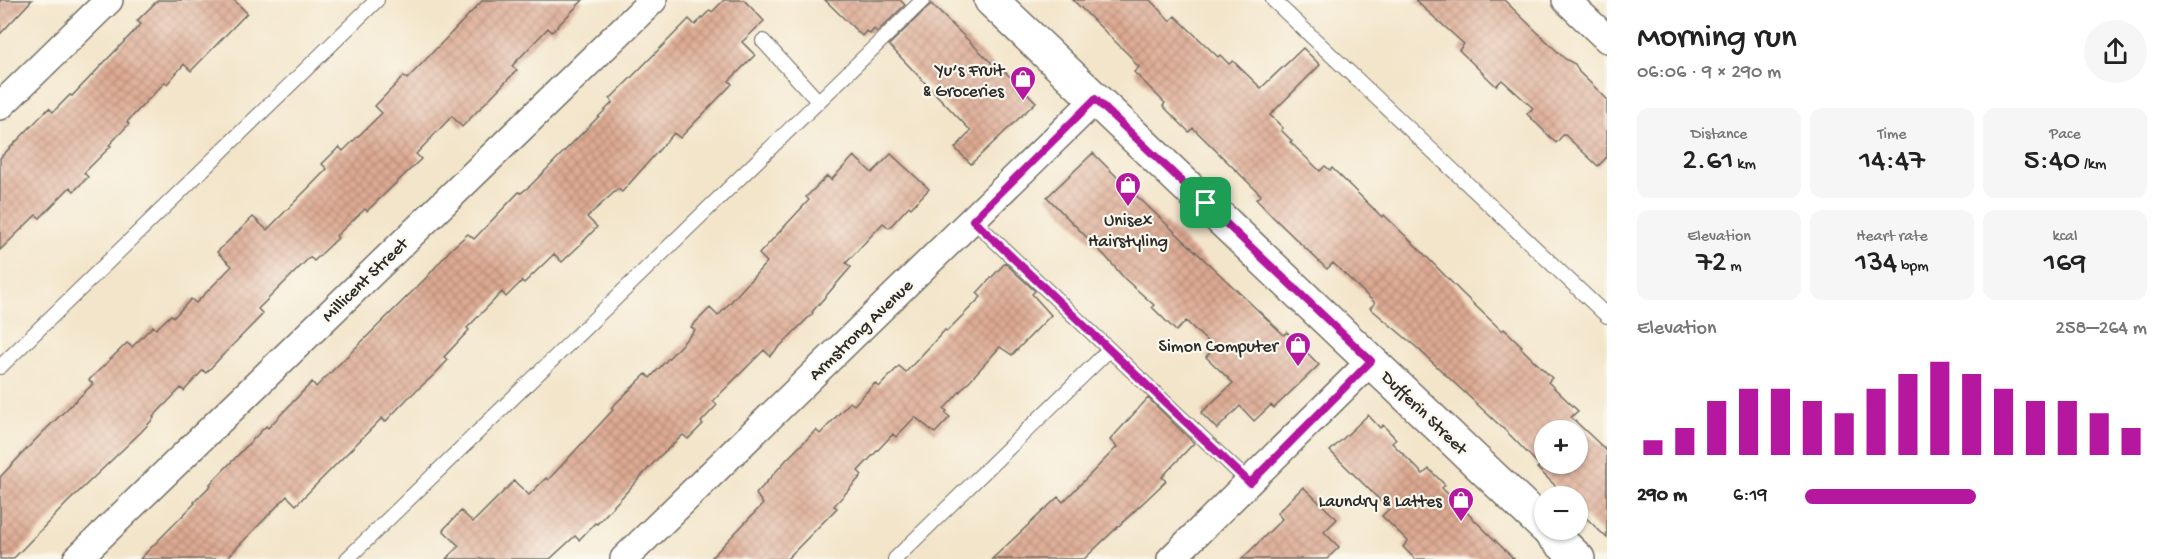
<!DOCTYPE html>
<meta charset="utf-8">
<style>
:root{--surface:#fff;--page:#f6f6f6;--text:#222;--muted:#767676;--accent:#b5179e}
body{margin:0;font-family:"Gochi Hand",sans-serif;background:var(--page);color:var(--text);height:100vh;display:flex;flex-direction:column;font-size:22px;white-space:nowrap}
*{box-sizing:border-box;margin:0}
p{font-size:20px;color:var(--muted)}
.icon{flex:none;width:33px;height:33px;fill:none;stroke:currentColor;stroke-width:2;stroke-linecap:round;stroke-linejoin:round}
.map{position:relative;flex:1;overflow:hidden}
.side{display:flex;flex-direction:column;background:var(--surface);width:570px}
.side>*{flex:none}
.buttons{position:absolute;left:1534px;top:420px;display:grid;gap:12px}
.buttons a{display:grid;place-items:center;width:54px;height:54px;border-radius:50%;background:var(--surface);box-shadow:0 2px 4px #0004;font-size:30px}
.pin{position:absolute;display:grid;place-items:center;width:51px;height:51px;color:#fff;margin:-26px;border-radius:12px;box-shadow:0 3px 9px #0006}
.round{display:grid;place-items:center;flex:none;width:63px;height:63px;border-radius:32px;background:var(--page)}
.overview{display:flex;align-items:center;justify-content:space-between;height:102px;padding:0 30px}
h1{font-size:33px;font-weight:600;line-height:45px}
.figures{display:grid;grid-template-columns:repeat(3,1fr);gap:9px;height:102px;padding:6px 30px}
.figures div{display:grid;align-content:center;border-radius:12px;background:var(--page);text-align:center}
.figures b{font-size:30px;font-weight:600}
.figures small{font-size:16px;font-weight:400}
.figures p{font-size:16px}
.chart{height:168px;padding:12px 30px}
.chart p{display:flex;justify-content:space-between}
.chart svg{width:100%;height:108px;margin-top:6px;stroke:var(--accent);stroke-width:6}
ul{padding:0 30px;list-style:none;font-size:20px}
li{display:grid;grid-template-columns:96px 72px 1fr;align-items:center;height:45px}
li i{height:15px;border-radius:8px;background:var(--accent)}
main{display:flex;flex:1;min-height:0}
.map>svg:first-child{display:block}
.building{fill:url(#building-cross-hatch);fill-rule:evenodd}
.lines{fill:none;stroke-linecap:round;stroke-linejoin:round}
.lane-casing{stroke:#716c63;stroke-width:16}
.street-casing{stroke:#716c63;stroke-width:30}
.secondary-casing{stroke:#716c63;stroke-width:36}
.lane{stroke:#fff;stroke-width:14}
.street{stroke:#fff;stroke-width:27}
.secondary{stroke:#fff;stroke-width:33}
.route-casing{stroke:#fff;stroke-width:12}
.route{stroke:#b5179e;stroke-width:8}
.labels{text-anchor:middle;stroke-width:4.5;stroke-linejoin:round;paint-order:stroke}
.poi-label{font-size:18px;fill:#2b2b2b;stroke:#fbf7ec;text-anchor:end}
.street-label{font-size:18px;fill:#2b2b2b;stroke:#fbf7ec}
</style>
<main>
<div class="map">
<svg width="1607" height="559" viewBox="0 0 1607 559">
<defs>
<pattern id="building-cross-hatch" width="8" height="8" patternUnits="userSpaceOnUse" patternTransform="scale(1.5)"><rect width="8" height="8" fill="#deaa93"/><path d="M0 0l8 8M0 8l8-8" fill="none" stroke="#b48b78"/></pattern>
</defs>
<rect width="100%" height="100%" fill="#fbf7ec"/>
<filter id="ink" filterUnits="userSpaceOnUse"><feTurbulence type="fractalNoise" baseFrequency=".0167" numOctaves="2"/><feDisplacementMap in="SourceGraphic" scale="12" xChannelSelector="R" yChannelSelector="G"/><feConvolveMatrix kernelMatrix="1 2 1 2 8 2 1 2 1" color-interpolation-filters="sRGB"/></filter>
<filter id="wash" filterUnits="userSpaceOnUse"><feTurbulence type="fractalNoise" baseFrequency=".008" numOctaves="4" result="noise"/><feDisplacementMap in="SourceGraphic" scale="24" xChannelSelector="R" yChannelSelector="G"/><feGaussianBlur stdDeviation="1.35" result="paint"/><feColorMatrix in="noise" values="0 0 0 0 0 0 0 0 0 0 0 0 0 0 0 0 0 1.4 0 .05"/><feComposite in="paint" operator="in"/></filter>
<g filter="url(#wash)">
<rect width="100%" height="100%" fill="#f3e5ca"/>
<g id="blocks">
<path class="building" d="M 0,0 L 32,0 L 0,34 Z
M 158,0 L 234,0 L 247,13 L 191,71 L 184,64 L 167,84 L 165,82 L 127,122 L 129,124 L 109,145 L 111,146 L 84,173 L 88,177 L 74,191 L 70,187 L 40,218 L 36,215 L 0,250 L 0,158 L 49,108 L 53,112 L 70,95 L 72,96 L 141,24 L 137,21 Z
M 483,0 L 583,0 L 552,32 L 548,28 L 512,66 L 517,70 L 462,127 L 452,116 L 416,154 L 421,159 L 367,211 L 365,209 L 336,236 L 338,238 L 314,261 L 310,257 L 258,309 L 263,314 L 221,357 L 206,373 L 203,370 L 184,391 L 181,388 L 153,417 L 154,418 L 141,432 L 67,503 L 13,559 L 0,559 L 0,477 L 42,433 L 93,384 L 89,380 L 127,343 L 132,347 L 153,326 L 156,329 L 171,315 L 174,317 L 191,299 L 196,303 L 232,266 L 217,252 L 253,217 L 267,230 L 327,169 L 322,164 L 339,147 L 343,151 L 382,113 L 375,106 L 404,76 L 407,79 Z
M 724,0 L 744,0 L 764,21 L 742,42 L 755,55 L 729,81 L 732,84 L 680,138 L 674,133 L 622,192 L 618,189 L 587,217 L 597,227 L 579,246 L 562,262 L 554,254 L 524,283 L 522,281 L 506,297 L 502,292 L 467,328 L 469,330 L 444,357 L 448,360 L 434,375 L 408,398 L 385,422 L 382,418 L 296,505 L 287,496 L 226,559 L 140,559 L 195,503 L 194,502 L 211,485 L 210,484 L 266,426 L 268,428 L 312,382 L 316,387 L 426,278 L 451,249 L 468,234 L 474,239 L 519,192 L 521,193 L 531,185 L 613,102 L 610,99 L 689,19 L 695,25 L 710,10 L 712,12 Z
M 825,0 L 900,0 L 905,5 L 877,32 L 874,29 L 870,34 L 866,31 L 862,36 Z
M 1073,0 L 1150,0 L 1170,21 L 1175,16 L 1218,57 L 1220,55 L 1229,64 L 1233,61 L 1261,88 L 1303,48 L 1320,65 L 1270,115 L 1283,128 L 1281,130 L 1292,141 L 1290,142 L 1320,171 L 1325,166 L 1330,170 L 1332,168 L 1382,217 L 1384,215 L 1421,251 L 1462,293 L 1502,331 L 1504,329 L 1522,346 L 1520,347 L 1552,378 L 1548,382 L 1578,411 L 1571,417 L 1607,451 L 1607,538 L 1580,512 L 1578,496 L 1566,496 L 1537,468 L 1540,466 L 1511,436 L 1415,346 L 1370,308 L 1375,303 L 1333,263 L 1327,269 L 1273,217 L 1256,199 L 1261,195 L 1193,128 L 1189,132 L 1163,106 L 1165,103 L 1134,72 L 1139,67 L 1132,60 L 1133,59 ZM 1545,430 L 1578,430 L 1578,464 L 1545,464 Z
M 1415,0 L 1504,0 L 1565,59 L 1575,64 L 1579,72 L 1607,99 L 1607,157 L 1598,166 L 1564,134 L 1556,143 L 1527,114 L 1533,108 L 1502,80 L 1496,86 L 1459,50 L 1464,44 Z
M 931,4 L 1002,73 L 1004,71 L 1036,102 L 971,164 L 955,148 L 971,131 L 889,45 Z
M 1093,153 L 1123,183 L 1284,335 L 1287,332 L 1319,365 L 1274,408 L 1271,405 L 1254,421 L 1240,406 L 1217,429 L 1201,413 L 1233,383 L 1206,357 L 1214,348 L 1186,321 L 1176,331 L 1152,307 L 1154,305 L 1125,279 L 1106,257 L 1047,197 Z
M 891,154 L 929,189 L 911,208 L 909,206 L 889,228 L 883,223 L 846,263 L 851,267 L 812,312 L 813,313 L 770,356 L 764,350 L 713,401 L 717,405 L 701,422 L 703,424 L 688,439 L 683,435 L 659,457 L 597,524 L 595,523 L 579,540 L 575,536 L 550,559 L 446,559 L 459,546 L 443,530 L 461,511 L 473,522 L 514,481 L 529,495 L 546,478 L 548,480 L 613,410 L 611,408 L 646,374 L 650,378 L 695,330 L 691,327 L 710,308 L 718,316 L 767,262 L 759,254 L 809,200 L 806,197 L 827,176 L 831,180 L 854,156 L 872,173 Z
M 1005,263 L 1035,291 L 1032,294 L 1051,315 L 1012,355 L 1000,347 L 944,409 L 947,411 L 945,413 L 950,417 L 935,433 L 915,417 L 896,437 L 893,434 L 858,471 L 862,475 L 834,506 L 837,508 L 787,559 L 710,559 L 763,504 L 756,494 L 787,459 L 816,430 L 820,434 L 850,402 L 854,405 L 875,383 L 879,387 L 899,366 L 906,372 L 945,330 L 947,331 L 981,297 L 977,293 Z
M 1148,398 L 1194,443 L 1162,477 L 1166,481 L 1084,559 L 992,559 L 1058,497 L 1063,502 L 1117,447 L 1110,440 Z
M 1368,415 L 1380,428 L 1383,425 L 1396,439 L 1392,443 L 1423,474 L 1429,469 L 1445,485 L 1442,488 L 1514,559 L 1415,559 L 1403,547 L 1408,541 L 1382,516 L 1389,509 L 1330,451 Z
M 1303,487 L 1337,519 L 1324,532 L 1339,547 L 1327,559 L 1242,559 L 1282,519 L 1277,513 Z"/>
</g>
</g>
<g filter="url(#ink)">
<use href="#blocks" fill-opacity="0" stroke="#716c63" stroke-width="1.5"/>
<g class="lines">
<defs>
<path id="lane" d="M 1273,0 L 1607,316
M 763,41 L 818,101
M 973,220 L 1250,483
M 0,367 L 377,0
M 347,559 L 923,0
M 895,559 L 1109,350"/>
<path id="street" d="M 1566,0 L 1607,39
M 0,106 L 109,0
M 77,559 L 653,0
M 624,559 L 1096,99
M 1171,559 L 1371,361"/>
<path id="secondary" d="M 991,0 L 1545,527
M 1548,530 L 1578,559"/>
</defs>
<use href="#lane" class="lane-casing"/>
<use href="#street" class="street-casing"/>
<use href="#secondary" class="secondary-casing"/>
<use href="#lane" class="lane"/>
<use href="#street" class="street"/>
<use href="#secondary" class="secondary"/>
</g>
</g>
<g class="lines" filter="url(#ink)">
<defs>
<path id="route" d="M 1095,99 L 1371,361 L 1250,483 L 973,220 Z"/>
</defs>
<use href="#route" class="route-casing"/>
<use href="#route" class="route"/>
</g>
<defs>
<symbol id="shop-pin" viewBox="-11 -11 22 30"><path d="M0 17L-7.5 6A9.5 9.5 0 1 1 7.5 6Z" fill="#b5179e" stroke="#fbf7ec"/><path d="M-5-2.5h2.3a2.7 3.5 0 0 1 5.4 0H5L5.5 6h-11ZM-1.5-2.5h3a1.5 2.3 0 0 0-3 0Z" fill="#fff"/></symbol>
</defs>
<g fill-rule="evenodd">
<use href="#shop-pin" x="1008" y="64" width="30" height="40"/>
<use href="#shop-pin" x="1113" y="170" width="30" height="40"/>
<use href="#shop-pin" x="1283" y="330" width="30" height="40"/>
<use href="#shop-pin" x="1446" y="485" width="30" height="40"/>
</g>
<g class="labels">
<g class="poi-label">
<text x="1004" y="75">Yu’s Fruit<tspan x="1004" dy="21">&amp; Groceries</tspan></text>
<text x="1128" y="225" text-anchor="middle">Unisex<tspan x="1128" dy="21">Hairstyling</tspan></text>
<text x="1278" y="351">Simon Computer</text>
<text x="1442" y="506">Laundry &amp; Lattes</text>
</g>
<g class="street-label">
<text transform="translate(364 279) rotate(-44)" y="6">Millicent Street</text>
<text transform="translate(860 329) rotate(-44)" y="6">Armstrong Avenue</text>
<text transform="translate(1425 412) rotate(44)" y="6">Dufferin Street</text>
</g>
</g>
</svg>
<div class="buttons">
<a>+</a>
<a>−</a>
</div>
<div class="pin" style="left:1206px;top:203px;background:#1e9e55"><svg class="icon" aria-label="arrive" viewBox="0 0 24 24"><path d="M6 21V4h12l-3 4 3 4H6"/></svg></div>
</div>
<section class="side">
<div class="overview"><div><h1>Morning run</h1><p>06:06 · 9 × 290 m</p></div><a class="round"><svg class="icon" aria-label="share" viewBox="0 0 24 24"><path d="M12 15V3M7 8l5-5 5 5M5 13v7h14v-7"/></svg></a></div>
<div class="figures">
<div><p>Distance</p><b>2.61<small> km</small></b></div>
<div><p>Time</p><b>14:47</b></div>
<div><p>Pace</p><b>5:40<small> /km</small></b></div>
</div>
<div class="figures">
<div><p>Elevation</p><b>72<small> m</small></b></div>
<div><p>Heart rate</p><b>134<small> bpm</small></b></div>
<div><p>kcal</p><b>169</b></div>
</div>
<div class="chart"><p><span>Elevation</span>258–264 m</p>
<svg viewBox="0 0 160 44" preserveAspectRatio="none"><path d="M5 44V38M15 44V33M25 44V22M35 44V17M45 44V17M55 44V22M65 44V27M75 44V17M85 44V11M95 44V6M105 44V11M115 44V17M125 44V22M135 44V22M145 44V27M155 44V33"/></svg>
</div>
<ul>
<li><b>290 m</b>6:19<i style="width:50%"></i></li>
</ul>
</section>
</main>
